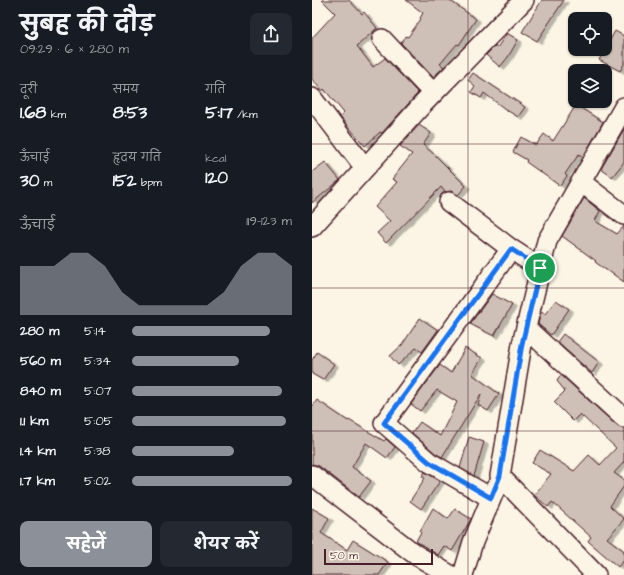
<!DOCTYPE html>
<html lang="hi">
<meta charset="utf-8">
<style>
:root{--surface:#171b24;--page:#242831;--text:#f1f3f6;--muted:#9ea1a6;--accent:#8c9099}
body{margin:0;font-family:"Architects Daughter","Playpen Sans Deva",sans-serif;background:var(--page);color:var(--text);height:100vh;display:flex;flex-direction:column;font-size:15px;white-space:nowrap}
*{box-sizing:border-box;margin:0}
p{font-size:13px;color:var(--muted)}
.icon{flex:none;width:22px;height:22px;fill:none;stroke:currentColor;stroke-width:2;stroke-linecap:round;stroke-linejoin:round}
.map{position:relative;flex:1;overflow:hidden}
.details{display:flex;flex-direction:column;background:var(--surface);width:312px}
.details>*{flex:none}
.tools{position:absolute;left:256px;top:12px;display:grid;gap:8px}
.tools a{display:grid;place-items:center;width:44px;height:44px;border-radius:8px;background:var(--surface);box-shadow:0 1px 3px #0004;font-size:20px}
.scale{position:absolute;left:12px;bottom:10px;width:109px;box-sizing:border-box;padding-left:4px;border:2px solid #4a1f2b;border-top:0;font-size:11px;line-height:14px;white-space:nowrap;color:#4a1f2b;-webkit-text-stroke:3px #fcf5e5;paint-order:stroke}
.pin{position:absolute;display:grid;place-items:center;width:34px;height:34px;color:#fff;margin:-17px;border:2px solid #fff;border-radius:50%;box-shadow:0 1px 4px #0007}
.round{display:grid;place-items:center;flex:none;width:42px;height:42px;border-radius:8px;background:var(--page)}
.overview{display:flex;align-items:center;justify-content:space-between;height:68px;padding:0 20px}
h1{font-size:22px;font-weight:700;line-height:30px}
.metrics{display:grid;grid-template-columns:repeat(3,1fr);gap:6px;height:68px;padding:4px 20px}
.metrics div{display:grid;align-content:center}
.metrics b{font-size:17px;font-weight:700}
.metrics small{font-size:11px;font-weight:400}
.metrics p{font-size:11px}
.chart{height:112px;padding:8px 20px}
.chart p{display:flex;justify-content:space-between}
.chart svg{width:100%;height:72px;margin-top:4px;fill:var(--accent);opacity:.7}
.primary-button{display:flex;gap:8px;margin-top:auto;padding:8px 20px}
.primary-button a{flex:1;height:46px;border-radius:8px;background:var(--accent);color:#fff;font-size:16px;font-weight:700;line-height:46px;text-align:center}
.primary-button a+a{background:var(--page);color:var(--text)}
ul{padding:0 20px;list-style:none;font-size:13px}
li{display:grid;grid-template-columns:64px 48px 1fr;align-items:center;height:30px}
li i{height:10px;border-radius:5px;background:var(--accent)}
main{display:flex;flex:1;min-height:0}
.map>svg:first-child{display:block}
.building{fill:#cfc0b7;stroke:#4a1f2b;filter:url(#shadow)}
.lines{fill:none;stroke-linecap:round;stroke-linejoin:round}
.minor-casing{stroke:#4a1f2b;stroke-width:22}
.minor{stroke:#fcf5e5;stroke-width:19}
.route-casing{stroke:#fff;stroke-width:8}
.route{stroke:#1a73e8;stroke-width:5}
.grid{fill:none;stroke:#4a1f2b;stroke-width:1;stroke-opacity:0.55}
</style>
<main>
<section class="details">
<div class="overview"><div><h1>सुबह की दौड़</h1><p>09:29 · 6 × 280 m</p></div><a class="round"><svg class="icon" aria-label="share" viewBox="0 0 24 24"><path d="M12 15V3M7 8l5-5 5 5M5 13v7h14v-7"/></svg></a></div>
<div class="metrics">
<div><p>दूरी</p><b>1.68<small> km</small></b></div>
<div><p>समय</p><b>8:53</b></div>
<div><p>गति</p><b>5:17<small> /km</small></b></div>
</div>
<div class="metrics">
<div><p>ऊँचाई</p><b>30<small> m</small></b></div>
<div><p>हृदय गति</p><b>152<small> bpm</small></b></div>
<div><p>kcal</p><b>120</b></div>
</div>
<div class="chart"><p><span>ऊँचाई</span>119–123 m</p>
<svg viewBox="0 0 160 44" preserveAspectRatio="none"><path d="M0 44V14L10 14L20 14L30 6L40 6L50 14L60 30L70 38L80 38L90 38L100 38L110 38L120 30L130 14L140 6L150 6L160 14V44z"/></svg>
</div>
<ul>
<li><b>280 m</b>5:14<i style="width:86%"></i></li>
<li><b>560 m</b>5:34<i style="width:67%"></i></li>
<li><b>840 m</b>5:07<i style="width:94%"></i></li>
<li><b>1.1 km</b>5:05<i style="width:96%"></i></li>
<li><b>1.4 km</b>5:38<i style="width:64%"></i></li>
<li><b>1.7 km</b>5:02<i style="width:100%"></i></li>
</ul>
<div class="primary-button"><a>सहेजें</a><a>शेयर करें</a></div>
</section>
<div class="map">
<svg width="312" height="575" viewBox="0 0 312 575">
<defs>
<filter id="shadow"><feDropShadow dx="4.5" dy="2.5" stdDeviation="0" flood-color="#0004"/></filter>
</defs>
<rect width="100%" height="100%" fill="#fcf5e5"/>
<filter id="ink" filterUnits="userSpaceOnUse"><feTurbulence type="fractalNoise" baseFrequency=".025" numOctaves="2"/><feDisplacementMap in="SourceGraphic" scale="8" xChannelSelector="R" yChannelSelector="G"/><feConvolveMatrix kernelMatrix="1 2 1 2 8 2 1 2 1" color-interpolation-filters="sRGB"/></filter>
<g filter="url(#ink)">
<path class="building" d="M 10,0 L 37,0 L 50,14 L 52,12 L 65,28 L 45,46 L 61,67 L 73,58 L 106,93 L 70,133 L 68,132 L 53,146 L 28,117 L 32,113 L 12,89 L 10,91 L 0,79 L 0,38 L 23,13 Z
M 94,0 L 137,0 L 164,19 L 147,45 L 145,44 L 128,64 L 132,67 L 121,77 L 89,43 L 94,36 L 96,37 L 109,19 L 108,18 L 111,13 Z
M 230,0 L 252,0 L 225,41 L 210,32 Z
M 303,31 L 312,36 L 312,64 L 308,71 L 287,60 Z
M 195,33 L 206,40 L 196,57 L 188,67 L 174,55 L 183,46 L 185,48 Z
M 161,73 L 213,107 L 206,117 L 193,109 L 172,93 L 169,98 L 159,92 L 163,86 L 156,80 Z
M 264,105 L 291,122 L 271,157 L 267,154 L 253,174 L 255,176 L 248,186 L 214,162 L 215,160 L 201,152 L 209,137 L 224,145 L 232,134 L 241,141 Z
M 107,125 L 119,133 L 111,145 L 123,155 L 154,186 L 146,195 L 139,191 L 133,192 L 129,187 L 74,243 L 65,233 L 78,221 L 63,207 L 85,182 L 80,179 L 100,154 L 88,146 Z
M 312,129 L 312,162 L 300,177 L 289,169 Z
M 13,162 L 28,180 L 0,203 L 0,172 Z
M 272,198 L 288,211 L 283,221 L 305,234 L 312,226 L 312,282 L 298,272 L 297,272 L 283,262 L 284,261 L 250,236 Z
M 180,294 L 200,305 L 182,336 L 158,324 Z
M 244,300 L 257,309 L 239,335 L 226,324 L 229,312 L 233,314 Z
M 108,318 L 126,330 L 110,352 L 104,348 L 86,365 L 78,356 L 90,345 Z
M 251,334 L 287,362 L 280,373 L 245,342 Z
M 153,348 L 170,358 L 160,374 L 187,394 L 176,411 L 166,405 L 169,394 L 130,457 L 123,453 L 100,433 L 108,422 L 128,436 L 145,402 L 125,390 L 108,411 L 99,404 L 128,365 L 139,373 Z
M 5,352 L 22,364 L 11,380 L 0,374 L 0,360 Z
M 249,375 L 305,426 L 312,429 L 312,462 L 302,473 L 312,480 L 312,486 L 298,506 L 312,519 L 295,538 L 312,551 L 312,559 L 306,567 L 276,541 L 279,537 L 240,502 L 236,507 L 222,495 L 239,474 L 220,463 L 228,450 L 262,471 L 277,455 L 288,465 L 304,448 L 268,414 L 261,421 L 242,402 L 253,391 L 245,381 Z
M 5,400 L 36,421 L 37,420 L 72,441 L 74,439 L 83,447 L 75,458 L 54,443 L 40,467 L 59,481 L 47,497 L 7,466 L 0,464 L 0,407 Z
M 157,437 L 172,442 L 162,476 L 148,468 Z
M 113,472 L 128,481 L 109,509 L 98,501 L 113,478 L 110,476 Z
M 0,508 L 17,518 L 9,533 L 35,550 L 41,540 L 76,562 L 67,575 L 0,575 Z
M 121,508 L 136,519 L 143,509 L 159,519 L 140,551 L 132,546 L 126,555 L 104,541 L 109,532 L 108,531 Z"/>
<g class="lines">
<defs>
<path id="minor" d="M 70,39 L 121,93
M 0,98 L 53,168
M 269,182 L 312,215
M 137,202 L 199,249 L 228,268
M 0,227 L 110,105 L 212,0
M 214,328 L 312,418
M 0,475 L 104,555 L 138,575
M 179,498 L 117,462 L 72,423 L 199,249
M 151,575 L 161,542 L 184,487
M 284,575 L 188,476 L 210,344 L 235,241 L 312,107"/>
</defs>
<use href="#minor" class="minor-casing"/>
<use href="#minor" class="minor"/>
</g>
</g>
<g class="lines" filter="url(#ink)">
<defs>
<path id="route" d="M 199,249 L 228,268 L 210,344 L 188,476 L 179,498 L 117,462 L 72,423 Z"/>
</defs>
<use href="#route" class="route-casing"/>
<use href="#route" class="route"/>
</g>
<path class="grid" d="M 156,0 L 156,575M 0,144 L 312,144M 0,288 L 312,288M 0,431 L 312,431"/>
</svg>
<div class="tools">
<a><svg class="icon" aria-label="locate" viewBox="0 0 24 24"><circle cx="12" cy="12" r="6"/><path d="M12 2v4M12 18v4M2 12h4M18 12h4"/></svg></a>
<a><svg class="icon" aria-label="layers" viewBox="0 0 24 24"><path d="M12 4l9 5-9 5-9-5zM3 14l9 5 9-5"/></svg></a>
</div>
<div class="scale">50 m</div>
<div class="pin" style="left:228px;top:268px;background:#1e9e55"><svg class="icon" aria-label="arrive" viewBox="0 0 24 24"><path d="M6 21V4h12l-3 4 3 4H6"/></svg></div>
</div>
</main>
